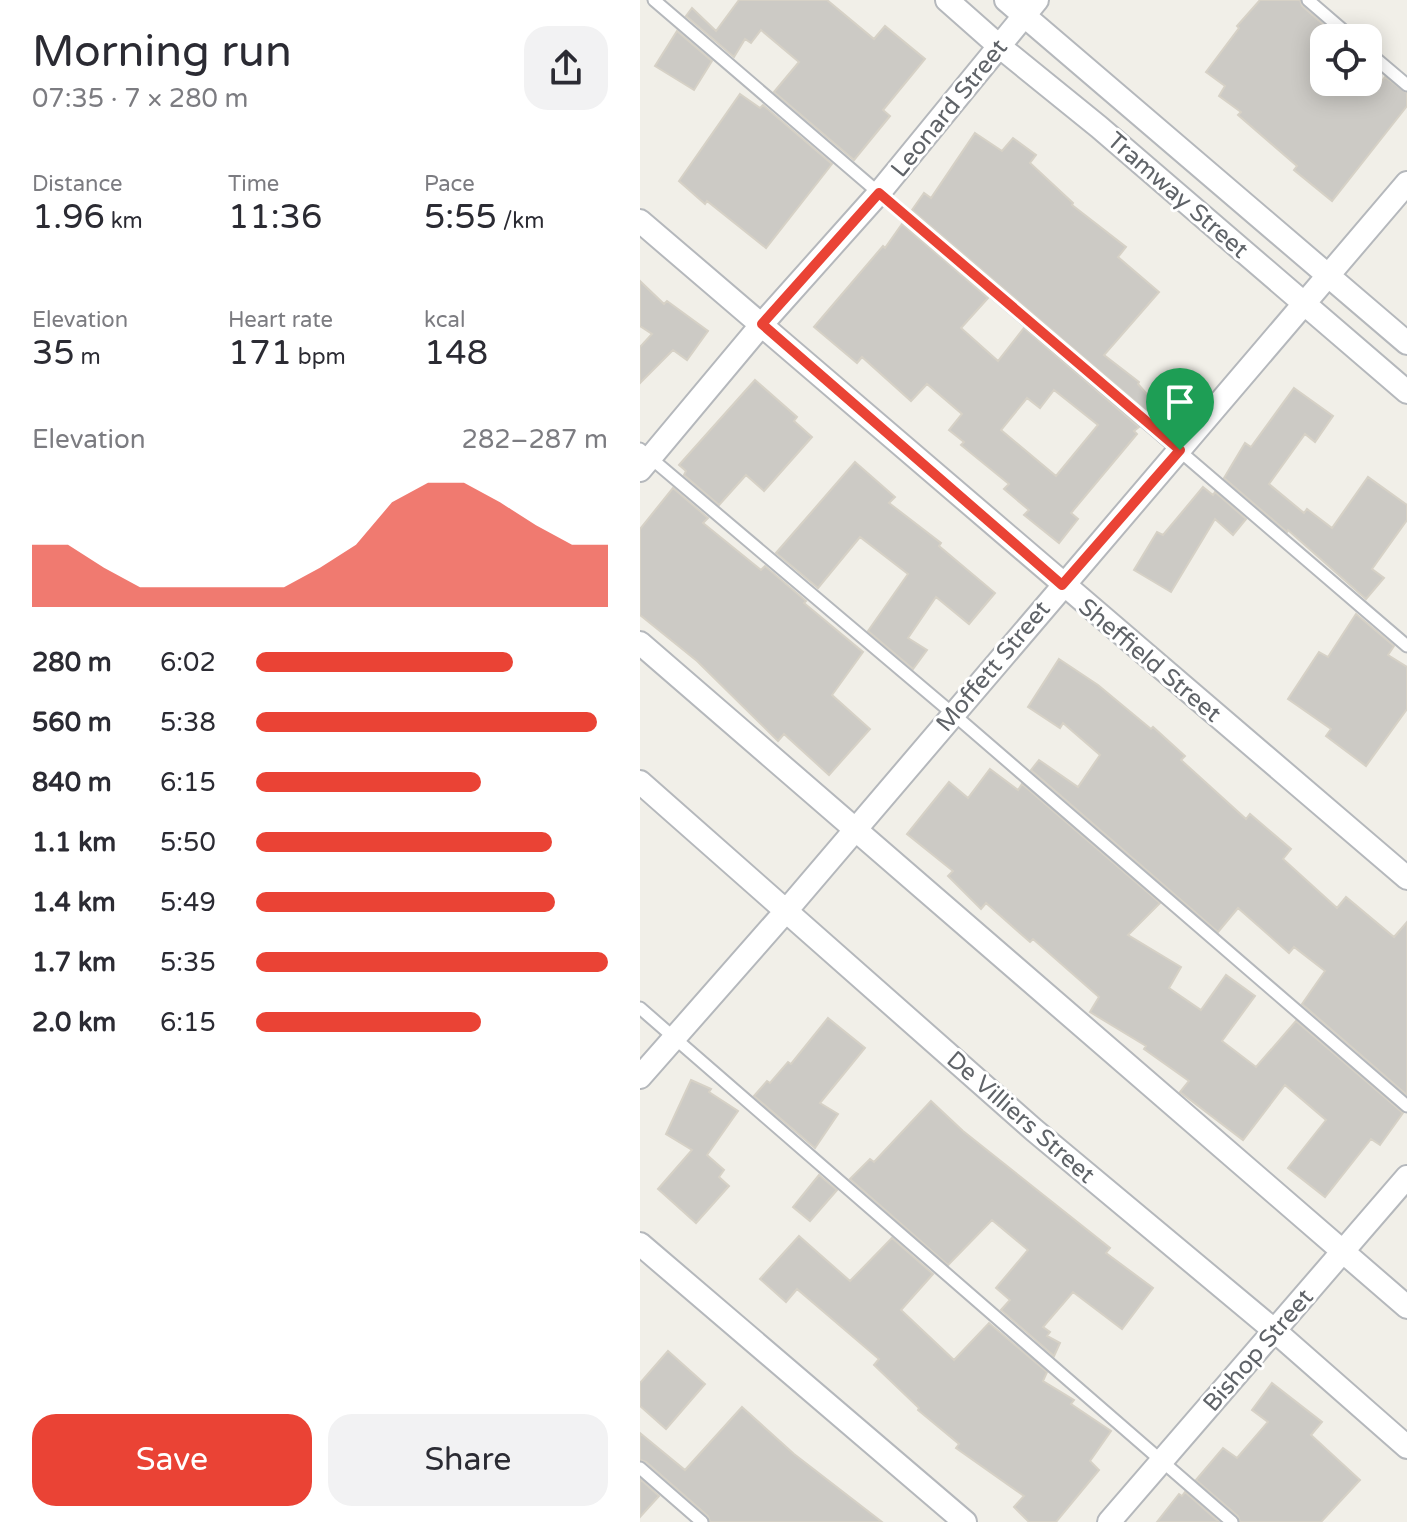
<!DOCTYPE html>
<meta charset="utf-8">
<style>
:root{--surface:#fff;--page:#f2f2f3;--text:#2b2b33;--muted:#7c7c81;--accent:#ea4335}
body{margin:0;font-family:"Varela Round",sans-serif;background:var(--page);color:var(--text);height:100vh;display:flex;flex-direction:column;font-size:30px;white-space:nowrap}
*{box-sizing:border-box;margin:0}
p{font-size:26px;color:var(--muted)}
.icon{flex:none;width:44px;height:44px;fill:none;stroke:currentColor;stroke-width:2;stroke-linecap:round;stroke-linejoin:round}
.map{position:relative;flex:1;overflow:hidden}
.drawer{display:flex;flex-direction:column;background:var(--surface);width:640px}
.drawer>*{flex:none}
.fabs{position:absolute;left:670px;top:24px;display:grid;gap:16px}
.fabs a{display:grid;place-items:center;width:72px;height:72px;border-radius:16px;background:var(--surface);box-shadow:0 4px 20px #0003;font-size:40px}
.pin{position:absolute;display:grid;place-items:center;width:68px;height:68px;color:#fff;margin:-82px -34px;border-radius:50% 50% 50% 0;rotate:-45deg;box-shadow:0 0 8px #0007}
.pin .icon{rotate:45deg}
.round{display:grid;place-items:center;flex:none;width:84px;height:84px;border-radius:24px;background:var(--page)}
.overview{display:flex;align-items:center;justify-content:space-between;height:136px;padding:0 32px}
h1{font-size:44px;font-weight:600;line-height:60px}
.metrics{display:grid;grid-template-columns:repeat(3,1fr);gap:12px;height:136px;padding:8px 32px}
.metrics div{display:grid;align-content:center}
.metrics b{font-size:34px;font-weight:600}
.metrics small{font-size:22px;font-weight:400}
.metrics p{font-size:22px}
.chart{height:224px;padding:16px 32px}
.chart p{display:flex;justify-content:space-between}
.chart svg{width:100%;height:144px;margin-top:8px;fill:var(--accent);opacity:.7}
.button{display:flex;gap:16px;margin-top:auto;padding:16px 32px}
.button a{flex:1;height:92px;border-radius:24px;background:var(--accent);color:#fff;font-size:32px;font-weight:600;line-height:92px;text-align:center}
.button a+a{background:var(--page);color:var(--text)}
ul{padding:0 32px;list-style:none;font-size:26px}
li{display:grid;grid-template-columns:128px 96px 1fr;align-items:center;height:60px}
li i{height:20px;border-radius:10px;background:var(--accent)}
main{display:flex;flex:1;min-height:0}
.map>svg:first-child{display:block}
.building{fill:#cccac5;stroke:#d6d1c6;stroke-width:2;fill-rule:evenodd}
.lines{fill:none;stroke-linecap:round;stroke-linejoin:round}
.service-casing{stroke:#b5b8bc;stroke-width:15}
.minor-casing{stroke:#b5b8bc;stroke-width:26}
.service{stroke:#fff;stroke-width:11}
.minor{stroke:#fff;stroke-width:22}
.route-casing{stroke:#fff;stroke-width:16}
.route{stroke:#ea4335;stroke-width:10}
.labels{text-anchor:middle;stroke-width:6;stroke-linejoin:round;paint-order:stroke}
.street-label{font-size:24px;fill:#5f6368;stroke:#fff}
</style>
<main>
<section class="drawer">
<div class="overview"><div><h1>Morning run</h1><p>07:35 · 7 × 280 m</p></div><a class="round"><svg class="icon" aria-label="share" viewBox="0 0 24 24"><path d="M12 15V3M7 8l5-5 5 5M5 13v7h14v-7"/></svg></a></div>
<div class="metrics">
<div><p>Distance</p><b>1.96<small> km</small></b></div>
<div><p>Time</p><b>11:36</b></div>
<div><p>Pace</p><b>5:55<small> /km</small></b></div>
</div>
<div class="metrics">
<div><p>Elevation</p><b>35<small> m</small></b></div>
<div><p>Heart rate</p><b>171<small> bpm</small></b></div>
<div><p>kcal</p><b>148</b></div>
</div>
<div class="chart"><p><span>Elevation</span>282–287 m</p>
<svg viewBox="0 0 160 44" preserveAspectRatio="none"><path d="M0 44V25L10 25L20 32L30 38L40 38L50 38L60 38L70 38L80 32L90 25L100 12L110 6L120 6L130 12L140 19L150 25L160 25V44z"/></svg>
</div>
<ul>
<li><b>280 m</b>6:02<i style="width:73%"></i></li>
<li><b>560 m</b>5:38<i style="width:97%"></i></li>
<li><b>840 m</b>6:15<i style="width:64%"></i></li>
<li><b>1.1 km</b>5:50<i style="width:84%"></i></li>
<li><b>1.4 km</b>5:49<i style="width:85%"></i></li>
<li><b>1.7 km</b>5:35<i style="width:100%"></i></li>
<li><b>2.0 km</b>6:15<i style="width:64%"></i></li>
</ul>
<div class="button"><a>Save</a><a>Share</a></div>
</section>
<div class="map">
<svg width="767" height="1522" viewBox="0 0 767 1522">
<rect width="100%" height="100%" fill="#f1efe8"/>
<path class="building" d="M 99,0 L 187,0 L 234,39 L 245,26 L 285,59 L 243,110 L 250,116 L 214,160 L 134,92 L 159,62 L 121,30 L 111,43 L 105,39 L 94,57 L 46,16 L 52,8 L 76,31 Z
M 620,0 L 660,0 L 662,6 L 684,25 L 684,82 L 741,82 L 745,77 L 767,93 L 767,106 L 692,201 L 654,170 L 657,166 L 598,115 L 601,112 L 579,96 L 585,86 L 566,72 L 599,28 L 597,26 Z
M 37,31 L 72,61 L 54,90 L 15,66 Z
M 100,94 L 120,108 L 123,105 L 192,164 L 126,248 L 67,201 L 65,204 L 39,181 Z
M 335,133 L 362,151 L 373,138 L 396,155 L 390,163 L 433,203 L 432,205 L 486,247 L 478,257 L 519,292 L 464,355 L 499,382 L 498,384 L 519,408 L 511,415 L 272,210 L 284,193 L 291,198 Z
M 262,224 L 348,298 L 321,328 L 358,361 L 384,328 L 499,427 L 494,431 L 497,434 L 431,513 L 438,519 L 419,543 L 384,515 L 389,510 L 364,489 L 369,484 L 321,445 L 324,442 L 309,430 L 322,414 L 287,384 L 271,401 L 222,357 L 217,363 L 174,327 L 243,246 L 245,248 ZM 414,390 L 458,425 L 416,476 L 361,430 L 387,398 L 400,408 Z
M 0,281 L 24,304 L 27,301 L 68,331 L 47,360 L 33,350 L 0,383 L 0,347 L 12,334 L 0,326 Z
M 115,380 L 157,417 L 154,421 L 172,437 L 124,491 L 106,475 L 79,505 L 44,475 L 46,471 L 39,465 Z
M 654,388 L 693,416 L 675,442 L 665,434 L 629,484 L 664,513 L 667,509 L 692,528 L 728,477 L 767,505 L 767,520 L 732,569 L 744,578 L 726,599 L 648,530 L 647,532 L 584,478 L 605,443 L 611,447 Z
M 215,462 L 255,497 L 249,503 L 301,543 L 299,546 L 355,593 L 329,624 L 296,597 L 268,638 L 287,650 L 273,669 L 228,631 L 268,574 L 220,537 L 178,588 L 136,553 Z
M 563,487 L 573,495 L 575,492 L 606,519 L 593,535 L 575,519 L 531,592 L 494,570 L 517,532 L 523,535 Z
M 33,488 L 68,518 L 63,523 L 121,570 L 125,566 L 166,601 L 164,603 L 223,652 L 192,695 L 230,729 L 189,775 L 144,734 L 138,741 L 57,661 L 0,615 L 0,529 Z
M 716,614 L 754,646 L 748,655 L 767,667 L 767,709 L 726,766 L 686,736 L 691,729 L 648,699 L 679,652 L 688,657 Z
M 419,659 L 458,685 L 511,729 L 513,727 L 545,756 L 541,760 L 606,819 L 610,814 L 651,849 L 643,859 L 697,908 L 706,897 L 754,937 L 767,922 L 767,1095 L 662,1004 L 685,971 L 654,947 L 649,953 L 598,908 L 578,932 L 391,770 L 399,760 L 438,787 L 460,755 L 423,723 L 420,728 L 388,707 Z
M 350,769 L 378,790 L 382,784 L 520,903 L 488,935 L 541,967 L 529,988 L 561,1010 L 586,975 L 615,996 L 582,1041 L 616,1067 L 656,1021 L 763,1113 L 740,1145 L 731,1139 L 685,1197 L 648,1168 L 686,1120 L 645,1085 L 603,1140 L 540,1092 L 549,1081 L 504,1049 L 506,1046 L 450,1012 L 459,997 L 393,939 L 390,942 L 346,903 L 341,909 L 308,876 L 313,871 L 267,834 L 309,782 L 328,798 Z
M 188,1018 L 225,1048 L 180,1103 L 198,1114 L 175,1148 L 114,1096 L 127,1081 L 130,1083 L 148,1062 L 151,1064 Z
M 51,1080 L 71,1089 L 69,1092 L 98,1111 L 67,1155 L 84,1170 L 79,1177 L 89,1186 L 56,1223 L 18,1189 L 52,1150 L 26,1134 Z
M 291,1101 L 323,1131 L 470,1248 L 466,1253 L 513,1288 L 482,1329 L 433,1292 L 403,1327 L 410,1332 L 407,1336 L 420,1343 L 414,1356 L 361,1310 L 370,1300 L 356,1288 L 388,1250 L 352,1220 L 308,1265 L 210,1179 L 230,1159 L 234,1162 Z
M 179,1175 L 197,1190 L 170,1221 L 153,1207 Z
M 159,1236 L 210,1281 L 252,1238 L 293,1274 L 261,1310 L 314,1360 L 349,1323 L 407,1372 L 403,1381 L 434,1400 L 431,1404 L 471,1431 L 450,1461 L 459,1470 L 416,1522 L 389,1522 L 374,1507 L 384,1496 L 316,1448 L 319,1444 L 278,1410 L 279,1408 L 234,1365 L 239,1359 L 157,1289 L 146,1302 L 120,1279 Z
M 28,1351 L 65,1384 L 26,1429 L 0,1406 L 0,1383 Z
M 632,1383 L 682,1422 L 671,1435 L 720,1480 L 681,1522 L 600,1522 L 598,1516 L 556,1480 L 583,1448 L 597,1458 L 628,1422 L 612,1410 Z
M 102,1407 L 154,1454 L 242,1522 L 70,1522 L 68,1516 L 6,1462 L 0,1460 L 0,1433 L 45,1470 Z
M 0,1479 L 19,1496 L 0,1517 Z
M 545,1492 L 579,1522 L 517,1522 L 539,1494 L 542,1496 Z"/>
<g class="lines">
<defs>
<path id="service" d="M 14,0 L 767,646
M 668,0 L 712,38
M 728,52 L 767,85
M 0,449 L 312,713 L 767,1106
M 0,1008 L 592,1522
M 0,1468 L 62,1522"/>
<path id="minor" d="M 307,0 L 359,46 L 459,127 L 767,392
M 366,0 L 767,343
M 0,221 L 767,878
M 0,470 L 122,324 L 239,193 L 397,0
M 0,643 L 767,1307
M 0,782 L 394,1130 L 635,1331 L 767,1447
M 0,1077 L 146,911 L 767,183
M 0,1244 L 325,1522
M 469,1522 L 767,1177"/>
</defs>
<use href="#service" class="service-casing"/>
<use href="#minor" class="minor-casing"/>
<use href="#service" class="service"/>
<use href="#minor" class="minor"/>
</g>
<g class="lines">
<defs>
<path id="route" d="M 239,193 L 540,450 L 422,585 L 122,324 Z"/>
</defs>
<use href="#route" class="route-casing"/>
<use href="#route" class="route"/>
</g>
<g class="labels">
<g class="street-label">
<text transform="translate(309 108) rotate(-51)" y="8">Leonard Street</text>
<text transform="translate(538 195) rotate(41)" y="8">Tramway Street</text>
<text transform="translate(510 660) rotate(40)" y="8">Sheffield Street</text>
<text transform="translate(353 666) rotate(-50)" y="8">Moffett Street</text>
<text transform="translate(381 1117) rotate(41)" y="8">De Villiers Street</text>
<text transform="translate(618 1350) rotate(-49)" y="8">Bishop Street</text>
</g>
</g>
</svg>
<div class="fabs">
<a><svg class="icon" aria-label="locate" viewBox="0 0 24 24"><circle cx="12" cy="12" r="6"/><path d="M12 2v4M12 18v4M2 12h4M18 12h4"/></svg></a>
</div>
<div class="pin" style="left:540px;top:450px;background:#1e9e55"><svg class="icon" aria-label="arrive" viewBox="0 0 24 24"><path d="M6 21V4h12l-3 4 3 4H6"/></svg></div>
</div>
</main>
